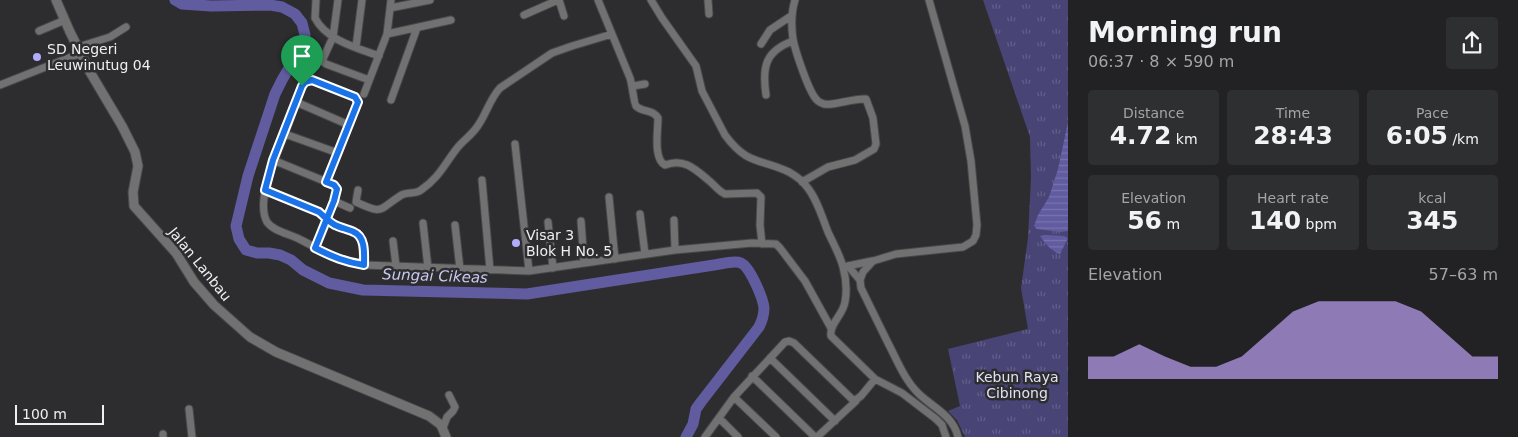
<!DOCTYPE html>
<meta charset="utf-8">
<style>
:root{--surface:#222224;--page:#2e2f31;--text:#f1f3f6;--muted:#a2a4a6;--accent:#bca0f2}
body{margin:0;font-family:"DejaVu Sans",sans-serif;background:var(--page);color:var(--text);height:100vh;display:flex;flex-direction:column;font-size:19px;white-space:nowrap}
*{box-sizing:border-box;margin:0}
p{font-size:16px;color:var(--muted)}
.icon{flex:none;width:28px;height:28px;fill:none;stroke:currentColor;stroke-width:2;stroke-linecap:round;stroke-linejoin:round}
.map{position:relative;flex:1;overflow:hidden}
.drawer{display:flex;flex-direction:column;background:var(--surface);width:450px}
.drawer>*{flex:none}
.scale{position:absolute;left:15px;bottom:12px;width:89px;box-sizing:border-box;padding-left:5px;border:2px solid #efeff1;border-top:0;font-size:14px;line-height:18px;white-space:nowrap;color:#efeff1;-webkit-text-stroke:4px #2d2d30;paint-order:stroke}
.pin{position:absolute;display:grid;place-items:center;width:42px;height:42px;color:#fff;margin:-51px -21px;border-radius:50% 50% 50% 0;rotate:-45deg;box-shadow:0 0 5px #0007}
.pin .icon{rotate:45deg}
.round{display:grid;place-items:center;flex:none;width:52px;height:52px;border-radius:5px;background:var(--page)}
.head{display:flex;align-items:center;justify-content:space-between;height:85px;padding:0 20px}
h1{font-size:28px;font-weight:800;line-height:38px}
.metrics{display:grid;grid-template-columns:repeat(3,1fr);gap:8px;height:85px;padding:5px 20px}
.metrics div{display:grid;align-content:center;border-radius:5px;background:var(--page);text-align:center}
.metrics b{font-size:25px;font-weight:800}
.metrics small{font-size:14px;font-weight:400}
.metrics p{font-size:14px}
.chart{height:140px;padding:10px 20px}
.chart p{display:flex;justify-content:space-between}
.chart svg{width:100%;height:90px;margin-top:5px;fill:var(--accent);opacity:.7}
main{display:flex;flex:1;min-height:0}
.map>svg:first-child{display:block}
.park{fill:url(#park-tufts)}
.water{fill:url(#water-rules)}
.lines{fill:none;stroke-linecap:round;stroke-linejoin:round}
.river{stroke:#615ca0;stroke-width:11}
.minor-casing{stroke:#48484b;stroke-width:9}
.tertiary-casing{stroke:#48484b;stroke-width:11}
.minor{stroke:#717172;stroke-width:7}
.tertiary{stroke:#717172;stroke-width:9}
.route-casing{stroke:#fff;stroke-width:10}
.route{stroke:#1a73e8;stroke-width:6}
.poi-dot{fill:#b1adfa;stroke:#2d2d30;stroke-width:2}
.labels{text-anchor:middle;stroke-width:5;stroke-linejoin:round;paint-order:stroke}
.poi-label{font-size:14px;fill:#efeff1;stroke:#2d2d30;text-anchor:start}
.street-label{font-size:14px;fill:#efeff1;stroke:#2d2d30}
.park-label{font-size:14px;fill:#e2e2f7;stroke:#2d2d30}
.water-label{font-size:15px;font-style:italic;fill:#cac9f1;stroke:#2d2d30}
</style>
<main>
<div class="map">
<svg width="1068" height="437" viewBox="0 0 1068 437">
<defs>
<pattern id="park-tufts" width="24" height="20" patternUnits="userSpaceOnUse" patternTransform="scale(1.25)"><rect width="24" height="20" fill="#484475"/><path d="M3 7l-1-3M5 7V3M7 7l1-3M15 17l-1-3M17 17v-4M19 17l1-3" fill="none" stroke="#635f89"/></pattern>
<pattern id="water-rules" width="6" height="5" patternUnits="userSpaceOnUse" patternTransform="scale(1.25)"><rect width="6" height="5" fill="#615ca0"/><path d="M0 2.5h6" fill="none" stroke="#7874ae"/></pattern>
</defs>
<rect width="100%" height="100%" fill="#2d2d30"/>
<path class="park" d="M 983,0 L 1068,0 L 1068,437 L 965,437 L 957,420 L 948,411 L 960,406 L 948,349 L 1028,329 L 1021,288 L 1028,238 L 1031,178 L 1030,137 Z"/>
<path class="water" d="M 1068,122 L 1068,231 L 1060,232 L 1037,229 L 1034,226 L 1038,215 L 1049,197 L 1058,169 Z
M 1045,235 L 1064,236 L 1068,238 L 1060,254 C 1052,252 1045,243 1040,236 Z"/>
<g class="lines">
<path class="river" d="M 175,0 L 182,4 L 211,6 L 270,5 L 282,7 L 295,14 L 302,23 L 305,35 L 303,44 L 282,80 L 275,94 L 248,176 L 236,226 L 239,239 L 246,250 L 257,253 L 269,253 L 280,255 L 291,260 L 303,270 L 329,283 L 363,290 L 527,294 L 714,265 C 722,264 734,260 741,263 C 750,267 763,298 764,308 C 764,315 762,321 759,327 L 701,402 L 696,409 L 693,424 L 686,437"/>
<defs>
<path id="minor" d="M 316,0 L 315,18 C 326,40 357,48 379,56
M 338,0 L 333,37 L 322,61 L 326,64 L 369,80
M 559,0 L 564,16
M 598,0 L 630,78 C 632,83 634,104 636,106 C 643,113 653,109 658,118 C 658,130 653,159 665,165 C 683,158 694,168 707,179 C 714,184 718,191 725,194 L 757,193 L 761,197 L 760,225 L 762,244
M 651,0 L 662,18 L 696,66 L 702,91 L 725,135 C 748,166 760,158 789,172 C 796,176 803,181 807,187 C 817,199 822,217 828,232 C 833,243 840,255 843,267 C 846,278 847,291 845,302 C 843,315 829,324 831,336 L 875,379 L 902,393 L 936,419 L 942,425 L 946,437
M 708,0 L 709,14
M 795,0 C 791,13 791,25 793,39 C 795,50 809,93 817,100 C 818,102 822,103 824,104 C 835,106 852,98 866,99 L 873,118 L 876,144 L 874,149 L 855,160 L 828,167 L 802,182
M 929,0 L 965,126 L 971,161 L 977,225 L 976,235 L 973,241 L 963,247 L 896,254 L 873,261 L 863,272 L 860,280 L 861,288 C 870,306 879,325 888,343 C 897,360 904,379 918,393 C 932,407 953,415 958,437
M 390,8 L 430,0
M 524,15 L 558,0
M 39,31 L 65,20
M 387,34 L 451,20
M 761,44 L 770,30 L 791,16
M 78,47 L 110,37 L 126,27
M 356,47 L 362,0
M 0,85 L 81,53
M 633,86 L 645,84
M 364,94 L 387,34 L 391,0
M 766,95 C 762,67 765,51 793,41
M 391,100 L 417,28
M 296,102 L 349,125
M 285,134 L 338,153
M 515,144 L 529,271
M 273,160 L 334,185 L 337,189 L 334,201 L 315,248
M 482,180 L 490,270
M 326,182 L 358,102 L 355,97 L 312,80 L 308,80 L 302,86 C 296,102 291,117 285,133 C 277,154 255,201 267,222 C 274,232 291,234 301,240 C 325,252 337,261 364,265 L 529,271 L 675,250 L 752,243 L 776,244 L 780,248 L 805,281 L 831,328
M 265,190 L 319,212 L 334,224 L 358,234 L 362,242 L 364,265
M 358,190 L 356,202 C 384,215 378,210 400,196 C 406,191 415,195 421,190 C 440,177 445,163 458,147 C 465,139 474,133 479,124 C 487,112 490,99 500,88 L 552,53 L 572,46 L 612,34
M 609,197 L 615,259
M 334,201 L 350,208
M 640,214 L 645,254
M 674,220 L 675,250
M 581,221 L 584,263
M 548,222 L 553,268
M 423,223 L 428,268
M 455,225 L 460,269
M 393,241 L 396,266
M 848,266 L 860,280
M 843,267 L 872,261
M 770,358 L 835,421
M 752,376 L 815,437
M 734,397 L 776,437
M 189,409 L 192,437
M 719,418 L 738,437
M 443,428 L 447,417 L 453,411 L 455,407 L 449,395
M 163,437 L 163,434
M 705,437 L 734,397 L 785,342 L 789,341 L 794,343 L 854,401 L 861,396 L 875,379
M 817,437 L 856,401"/>
<path id="tertiary" d="M 56,0 L 70,32 L 90,72 L 122,126 L 135,152 L 138,166 L 133,192 L 134,206 L 176,253 L 194,282 L 214,305 L 250,337 L 276,352 L 429,416 L 441,425 L 446,437"/>
</defs>
<use href="#minor" class="minor-casing"/>
<use href="#tertiary" class="tertiary-casing"/>
<use href="#minor" class="minor"/>
<use href="#tertiary" class="tertiary"/>
</g>
<g class="lines">
<defs>
<path id="route" d="M 302,86 L 273,160 L 265,190 L 319,212 C 324,216 329,222 335,225 C 341,228 348,229 354,232 C 366,237 364,255 364,265 C 345,262 333,257 315,248 L 334,201 L 337,189 L 334,185 L 326,182 L 358,102 L 355,97 L 312,80 L 305,82 L 302,86"/>
</defs>
<use href="#route" class="route-casing"/>
<use href="#route" class="route"/>
</g>
<g class="poi-dot">
<circle cx="37" cy="57" r="5"/>
<circle cx="516" cy="243" r="5"/>
</g>
<g class="labels">
<g class="poi-label">
<text x="47" y="54">SD Negeri<tspan x="47" dy="16">Leuwinutug 04</tspan></text>
<text x="526" y="240">Visar 3<tspan x="526" dy="16">Blok H No. 5</tspan></text>
</g>
<g class="street-label">
<text transform="translate(200 264) rotate(51)" y="5">Jalan Lanbau</text>
</g>
<g class="park-label">
<text x="1017" y="382">Kebun Raya<tspan x="1017" dy="16">Cibinong</tspan></text>
</g>
<g class="water-label">
<text transform="translate(435 276) rotate(2)" y="5">Sungai Cikeas</text>
</g>
</g>
</svg>
<div class="scale">100 m</div>
<div class="pin" style="left:302px;top:86px;background:#1e9e55"><svg class="icon" aria-label="arrive" viewBox="0 0 24 24"><path d="M6 21V4h12l-3 4 3 4H6"/></svg></div>
</div>
<section class="drawer">
<div class="head"><div><h1>Morning run</h1><p>06:37 · 8 × 590 m</p></div><a class="round"><svg class="icon" aria-label="share" viewBox="0 0 24 24"><path d="M12 15V3M7 8l5-5 5 5M5 13v7h14v-7"/></svg></a></div>
<div class="metrics">
<div><p>Distance</p><b>4.72<small> km</small></b></div>
<div><p>Time</p><b>28:43</b></div>
<div><p>Pace</p><b>6:05<small> /km</small></b></div>
</div>
<div class="metrics">
<div><p>Elevation</p><b>56<small> m</small></b></div>
<div><p>Heart rate</p><b>140<small> bpm</small></b></div>
<div><p>kcal</p><b>345</b></div>
</div>
<div class="chart"><p><span>Elevation</span>57–63 m</p>
<svg viewBox="0 0 160 44" preserveAspectRatio="none"><path d="M0 44V33L10 33L20 27L30 33L40 38L50 38L60 33L70 22L80 11L90 6L100 6L110 6L120 6L130 11L140 22L150 33L160 33V44z"/></svg>
</div>
</section>
</main>
